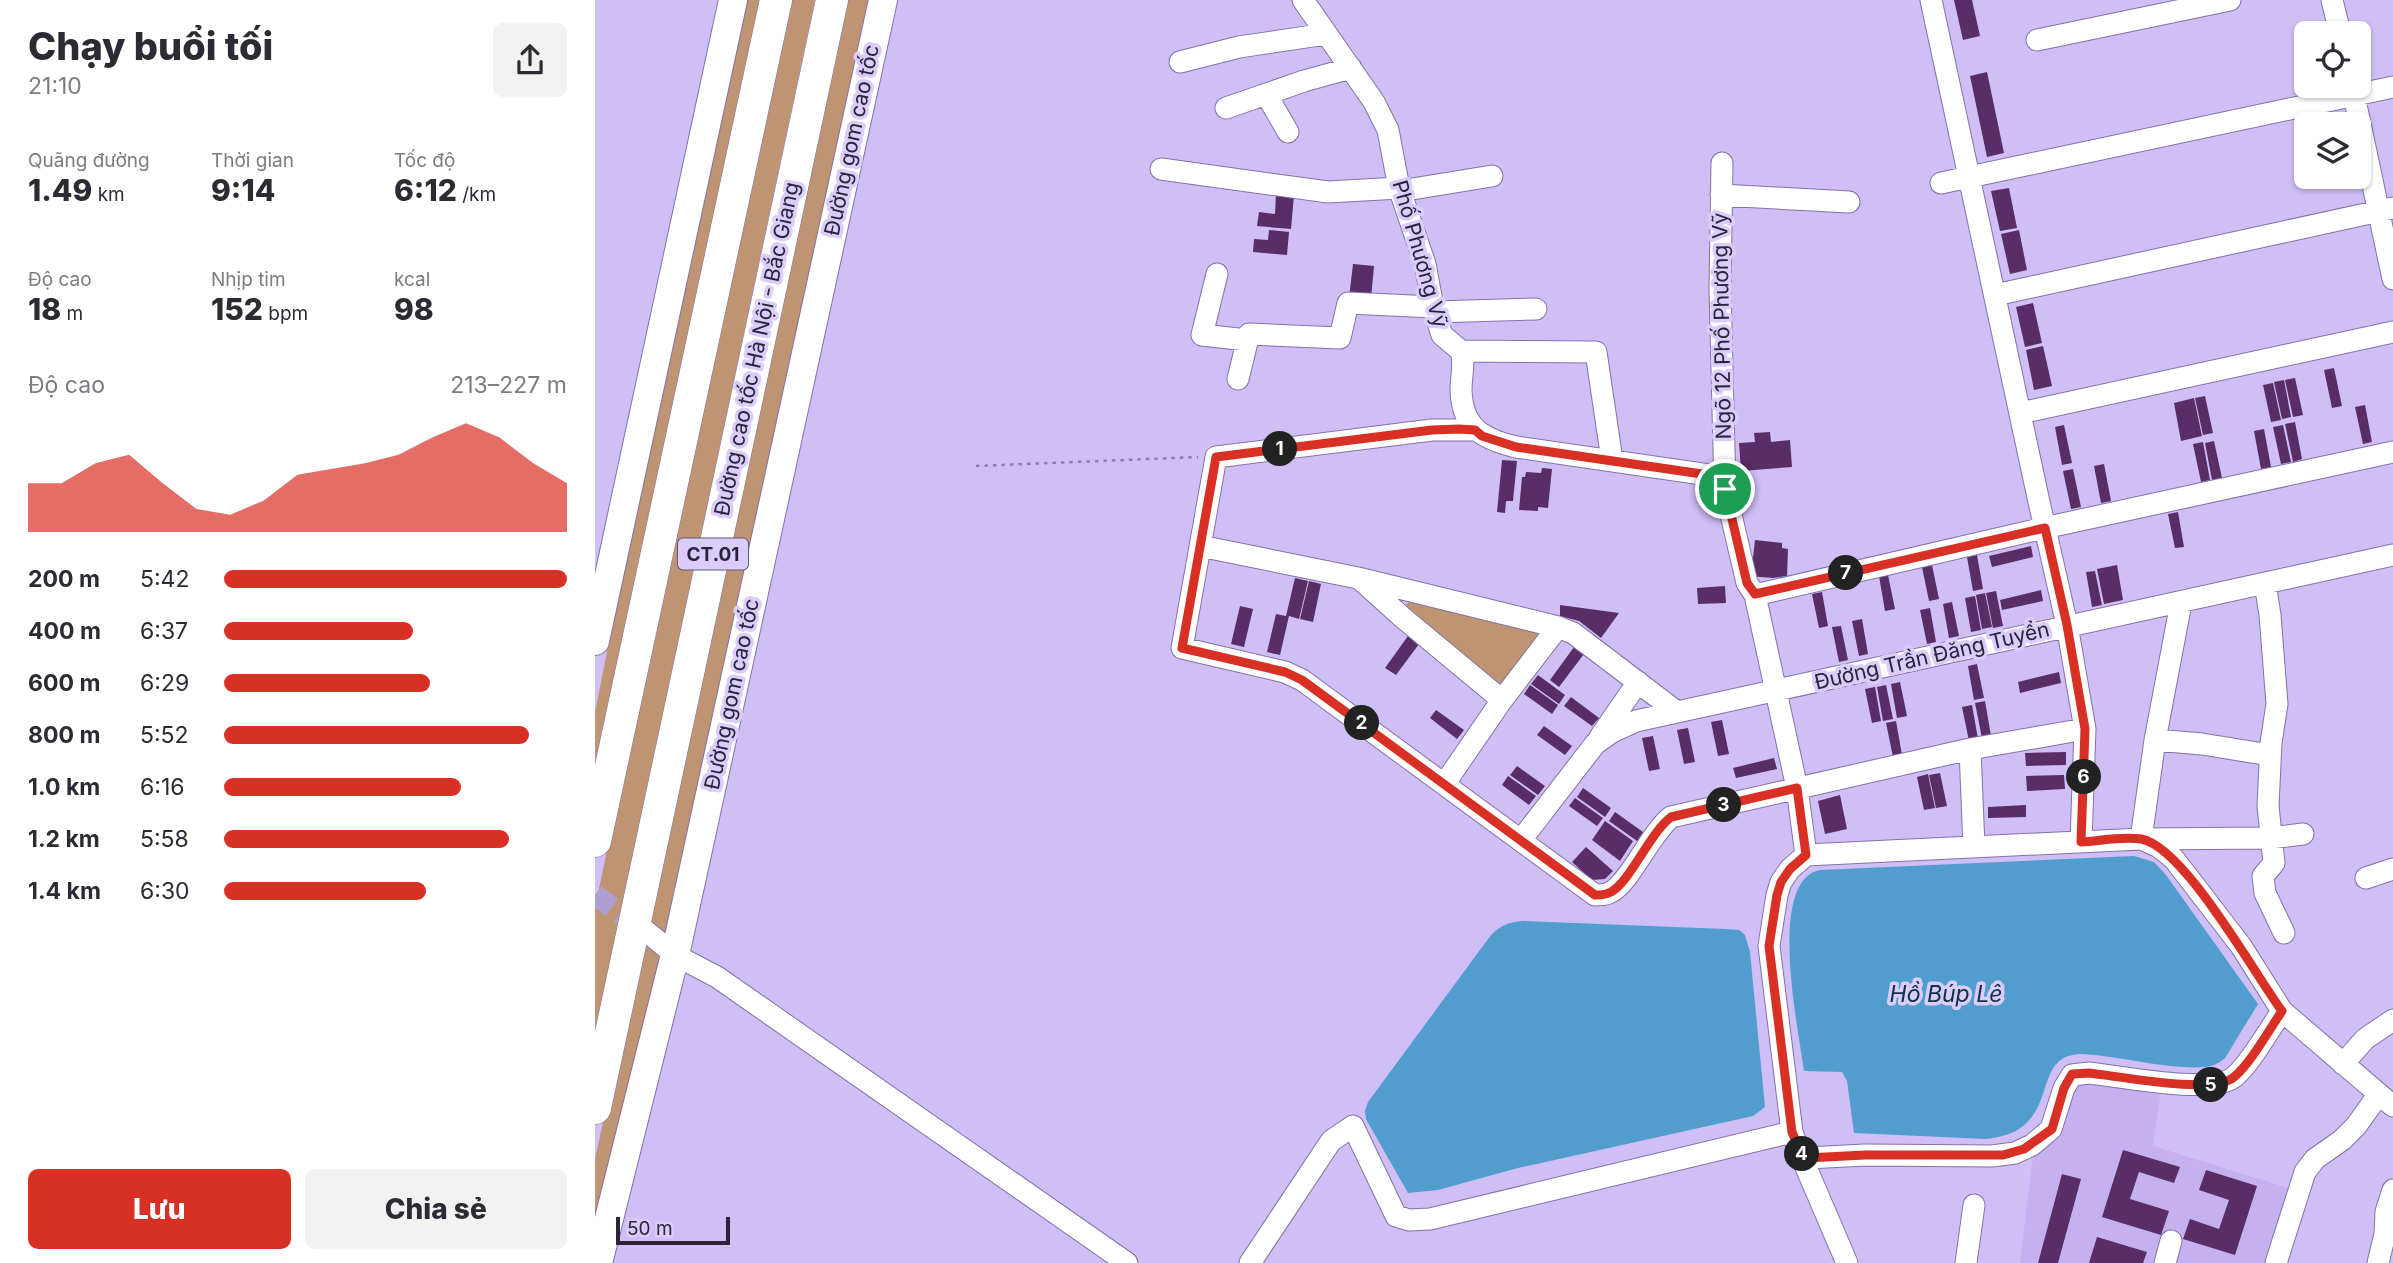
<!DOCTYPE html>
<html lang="vi">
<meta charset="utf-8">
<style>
:root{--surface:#fff;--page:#f2f2f3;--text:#2b2b33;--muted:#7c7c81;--accent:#d93025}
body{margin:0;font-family:Inter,sans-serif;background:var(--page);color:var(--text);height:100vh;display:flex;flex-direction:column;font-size:26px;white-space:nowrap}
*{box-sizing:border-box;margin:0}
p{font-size:23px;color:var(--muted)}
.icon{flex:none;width:38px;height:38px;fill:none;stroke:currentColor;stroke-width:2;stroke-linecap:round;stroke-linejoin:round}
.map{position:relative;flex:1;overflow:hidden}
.details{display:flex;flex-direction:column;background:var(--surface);width:595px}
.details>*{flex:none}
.buttons{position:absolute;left:1699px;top:21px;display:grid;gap:14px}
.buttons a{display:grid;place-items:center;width:77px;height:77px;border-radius:10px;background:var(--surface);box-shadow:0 2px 5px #0004;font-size:35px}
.scale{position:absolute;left:21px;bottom:18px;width:114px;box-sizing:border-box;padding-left:7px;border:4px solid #2a2339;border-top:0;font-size:19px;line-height:24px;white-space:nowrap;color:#2a2339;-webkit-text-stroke:5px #dbcdfb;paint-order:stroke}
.pin{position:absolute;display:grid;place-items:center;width:60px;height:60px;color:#fff;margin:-30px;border:4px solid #fff;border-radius:50%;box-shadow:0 2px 7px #0007}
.km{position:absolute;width:35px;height:35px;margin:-18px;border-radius:50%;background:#222;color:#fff;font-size:19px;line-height:35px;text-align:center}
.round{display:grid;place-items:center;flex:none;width:74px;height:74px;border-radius:10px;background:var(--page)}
.headline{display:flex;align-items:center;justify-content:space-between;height:119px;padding:0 28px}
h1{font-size:38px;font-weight:800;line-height:52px}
.stats{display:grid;grid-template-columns:repeat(3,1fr);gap:10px;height:119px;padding:7px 28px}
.stats div{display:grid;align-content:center}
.stats b{font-size:30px;font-weight:800}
.stats small{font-size:19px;font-weight:400}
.stats p{font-size:19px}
.chart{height:196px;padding:14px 28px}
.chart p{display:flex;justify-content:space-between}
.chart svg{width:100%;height:126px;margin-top:7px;fill:var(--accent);opacity:.7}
.action{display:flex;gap:14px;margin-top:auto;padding:14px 28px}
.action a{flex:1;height:80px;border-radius:10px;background:var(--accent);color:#fff;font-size:28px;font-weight:800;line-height:80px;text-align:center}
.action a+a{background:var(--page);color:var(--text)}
ul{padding:0 28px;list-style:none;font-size:23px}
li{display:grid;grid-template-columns:112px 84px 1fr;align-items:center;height:52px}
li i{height:18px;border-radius:9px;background:var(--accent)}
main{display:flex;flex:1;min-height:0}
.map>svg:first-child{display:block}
.built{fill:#c5b0f0}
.green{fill:#be9472}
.water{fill:#519dce}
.building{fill:#592d65}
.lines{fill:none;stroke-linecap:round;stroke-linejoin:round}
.minor-tunnel{stroke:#af9fd1;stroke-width:21;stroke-dasharray:21 10;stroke-linecap:butt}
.minor-casing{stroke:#8372a6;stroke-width:23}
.major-casing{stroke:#8372a6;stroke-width:30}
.highway-casing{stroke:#8372a6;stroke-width:33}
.path{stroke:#8a7da7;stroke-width:2.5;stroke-dasharray:3.5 5;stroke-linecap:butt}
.minor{stroke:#fff;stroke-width:21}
.major{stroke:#fff;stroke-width:28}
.highway{stroke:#fff;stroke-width:32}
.route-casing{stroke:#fff;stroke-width:14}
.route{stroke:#d93025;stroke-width:9}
.labels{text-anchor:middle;stroke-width:7;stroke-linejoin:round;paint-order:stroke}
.shield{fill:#dbcdfb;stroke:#5f5673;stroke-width:2}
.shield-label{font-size:19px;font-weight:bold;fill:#2a2339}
.street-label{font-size:21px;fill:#2a2339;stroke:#dbcdfb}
.water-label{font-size:23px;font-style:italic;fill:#0e3045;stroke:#dbcdfb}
</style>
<main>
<section class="details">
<div class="headline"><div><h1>Chạy buổi tối</h1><p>21:10</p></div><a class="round"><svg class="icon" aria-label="share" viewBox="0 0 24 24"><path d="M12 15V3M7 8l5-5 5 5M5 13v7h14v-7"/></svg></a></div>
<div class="stats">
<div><p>Quãng đường</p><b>1.49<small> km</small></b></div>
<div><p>Thời gian</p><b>9:14</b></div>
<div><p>Tốc độ</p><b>6:12<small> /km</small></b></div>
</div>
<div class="stats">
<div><p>Độ cao</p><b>18<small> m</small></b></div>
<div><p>Nhịp tim</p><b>152<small> bpm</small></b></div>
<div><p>kcal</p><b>98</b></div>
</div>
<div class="chart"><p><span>Độ cao</span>213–227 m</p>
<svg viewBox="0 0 160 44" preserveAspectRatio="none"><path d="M0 44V27L10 27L20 20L30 17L40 27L50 36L60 38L70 33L80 24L90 22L100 20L110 17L120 11L130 6L140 11L150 20L160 27V44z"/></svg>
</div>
<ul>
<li><b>200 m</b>5:42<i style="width:100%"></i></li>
<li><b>400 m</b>6:37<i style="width:55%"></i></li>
<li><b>600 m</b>6:29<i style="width:60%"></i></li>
<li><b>800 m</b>5:52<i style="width:89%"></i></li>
<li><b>1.0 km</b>6:16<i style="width:69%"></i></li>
<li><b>1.2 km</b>5:58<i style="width:83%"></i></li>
<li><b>1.4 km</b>6:30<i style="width:59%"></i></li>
</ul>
<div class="action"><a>Lưu</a><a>Chia sẻ</a></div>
</section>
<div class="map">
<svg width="1798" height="1263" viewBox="0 0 1798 1263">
<rect width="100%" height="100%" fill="#d0bef7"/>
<path class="built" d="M 1495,1081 L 1566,1091 L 1558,1146 L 1706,1192 L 1687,1263 L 1425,1263 L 1438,1156 L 1481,1085 Z"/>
<path class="green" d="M 148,0 L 169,0 L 0,794 L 0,712 L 64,393 Z
M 195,0 L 220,0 L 0,1033 L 0,907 Z
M 248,0 L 276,0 L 74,932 L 70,933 L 54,925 Z
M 816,600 L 946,632 L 906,685 L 810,607 L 813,602 Z
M 48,939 L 62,949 L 68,962 L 0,1239 L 0,1159 Z"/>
<path class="water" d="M 1539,856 L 1559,862 L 1571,875 L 1663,1004 L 1630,1058 C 1624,1063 1619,1066 1610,1067 C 1571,1070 1524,1055 1483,1054 C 1478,1055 1471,1056 1467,1059 C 1456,1066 1453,1080 1449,1091 C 1439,1123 1424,1135 1391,1139 L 1259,1133 L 1252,1081 L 1247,1072 L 1209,1071 C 1204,1032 1171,880 1225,870 Z
M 928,921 L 1130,929 L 1144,930 L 1150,935 L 1155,952 L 1170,1107 L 1158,1116 L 923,1168 L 843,1190 L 813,1193 L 771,1119 L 770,1111 L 773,1102 L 896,935 C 906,925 914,922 928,921 Z"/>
<path class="building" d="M 1359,0 L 1377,0 L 1385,36 L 1368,40 Z
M 1392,72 L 1409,153 L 1392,157 L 1375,76 Z
M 1414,188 L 1422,228 L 1405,231 L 1396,191 Z
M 681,193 L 699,195 L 696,229 L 662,226 L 664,212 L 680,214 Z
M 674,230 L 694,232 L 692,255 L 658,252 L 659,239 L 673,240 Z
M 1424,230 L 1432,270 L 1415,274 L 1406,234 Z
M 758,264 L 779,266 L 776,299 L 754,298 Z
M 1438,303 L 1447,343 L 1430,347 L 1421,307 Z
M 1448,346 L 1457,386 L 1439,390 L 1431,350 Z
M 1739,368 L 1747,406 L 1737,408 L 1729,370 Z
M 1700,378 L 1708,415 L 1698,417 L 1690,380 Z
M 1689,380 L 1696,417 L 1687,419 L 1679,382 Z
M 1678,383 L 1686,420 L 1676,422 L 1668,385 Z
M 1610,396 L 1618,433 L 1608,435 L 1600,398 Z
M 1599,398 L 1607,436 L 1586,441 L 1579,403 Z
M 1770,405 L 1777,442 L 1768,444 L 1760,407 Z
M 1700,422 L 1707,459 L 1698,462 L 1690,424 Z
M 1469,425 L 1477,463 L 1467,465 L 1460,427 Z
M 1688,425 L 1696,462 L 1686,464 L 1678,427 Z
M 1669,429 L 1676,467 L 1666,469 L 1659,431 Z
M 1175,432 L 1176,442 L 1195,440 L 1197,467 L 1146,471 L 1144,443 L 1160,442 L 1159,433 Z
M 1619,441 L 1627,478 L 1617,480 L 1610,443 Z
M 1608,442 L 1615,480 L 1606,482 L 1598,444 Z
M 907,460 L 922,461 L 918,501 L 911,501 L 910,513 L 902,512 Z
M 1509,464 L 1516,501 L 1506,503 L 1499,466 Z
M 947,468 L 957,469 L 953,508 L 943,507 L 943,511 L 924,510 L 927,477 L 930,477 L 931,472 L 946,473 Z
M 1478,469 L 1486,507 L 1476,509 L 1468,471 Z
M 1583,512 L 1589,547 L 1580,548 L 1573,514 Z
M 1160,540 L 1187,543 L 1187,548 L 1193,549 L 1192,576 L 1178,578 L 1153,576 L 1153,558 L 1158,558 Z
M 1436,546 L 1438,557 L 1397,567 L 1394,556 Z
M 1382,555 L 1388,589 L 1378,591 L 1372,557 Z
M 1337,565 L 1344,599 L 1334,601 L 1327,567 Z
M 1522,565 L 1528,600 L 1509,604 L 1502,569 Z
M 1500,571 L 1507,605 L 1497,607 L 1491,572 Z
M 1293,575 L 1300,609 L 1290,611 L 1284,576 Z
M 700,578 L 713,581 L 704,619 L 694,616 L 685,655 L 672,652 L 681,614 L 691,616 Z
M 714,581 L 726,584 L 718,622 L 705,619 Z
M 1130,586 L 1131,603 L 1103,604 L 1102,588 Z
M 1446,590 L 1448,601 L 1407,610 L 1405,600 Z
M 1401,591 L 1408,626 L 1398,628 L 1391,593 Z
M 1227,592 L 1233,626 L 1224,628 L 1217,594 Z
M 1390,593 L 1397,627 L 1387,629 L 1381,595 Z
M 1380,596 L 1386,630 L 1376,632 L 1370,598 Z
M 1357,602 L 1364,636 L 1354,638 L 1348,604 Z
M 965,605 L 1024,613 L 1006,638 L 984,621 L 965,616 Z
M 645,606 L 658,609 L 649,647 L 636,644 Z
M 1335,608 L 1341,642 L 1332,644 L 1325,610 Z
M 1267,619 L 1273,654 L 1264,656 L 1257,621 Z
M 1246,626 L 1253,660 L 1244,662 L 1237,627 Z
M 813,636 L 824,644 L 801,675 L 790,668 Z
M 979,647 L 989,654 L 964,687 L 955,680 Z
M 1382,664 L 1389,698 L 1379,700 L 1373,666 Z
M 1464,672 L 1466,683 L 1425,693 L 1423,682 Z
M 943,675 L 970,695 L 964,704 L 936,684 Z
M 1305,682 L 1312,716 L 1302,718 L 1296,684 Z
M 935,685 L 963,705 L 957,714 L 929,694 Z
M 1291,685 L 1298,719 L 1288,721 L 1282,687 Z
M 1280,687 L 1286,721 L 1277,723 L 1270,689 Z
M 976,697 L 1004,718 L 997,726 L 969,706 Z
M 1390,701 L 1396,736 L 1387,738 L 1380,703 Z
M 1377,705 L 1383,739 L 1374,741 L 1367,707 Z
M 841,710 L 869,730 L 862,739 L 835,718 Z
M 1127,720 L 1134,754 L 1123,756 L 1116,722 Z
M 1301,721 L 1307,755 L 1298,757 L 1291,723 Z
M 949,726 L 977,746 L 970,755 L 942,735 Z
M 1093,728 L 1100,762 L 1089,764 L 1082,730 Z
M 1058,736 L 1065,769 L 1054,771 L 1047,738 Z
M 1471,752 L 1471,765 L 1431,766 L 1430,753 Z
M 1179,758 L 1182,769 L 1141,778 L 1138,768 Z
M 922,766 L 950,786 L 943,795 L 915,775 Z
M 1345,773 L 1352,806 L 1341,808 L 1334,775 Z
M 1333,774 L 1340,808 L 1329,810 L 1322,777 Z
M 1469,775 L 1470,789 L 1432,791 L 1431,776 Z
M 913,776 L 941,796 L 934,805 L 907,785 Z
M 988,788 L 1016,808 L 1010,817 L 982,797 Z
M 1245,795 L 1252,829 L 1230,834 L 1223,801 Z
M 980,798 L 1008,818 L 1002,826 L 974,806 Z
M 1431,805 L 1431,817 L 1393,818 L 1393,807 Z
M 1020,812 L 1048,832 L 1042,841 L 1014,821 Z
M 1010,821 L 1038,841 L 1025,861 L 997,840 Z
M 991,847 L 1018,871 L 1010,879 L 997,880 L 977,862 Z
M 1528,1150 L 1585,1167 L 1579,1183 L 1544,1172 L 1535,1199 L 1574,1211 L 1566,1235 L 1507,1217 Z
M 1611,1170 L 1662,1186 L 1640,1255 L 1588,1239 L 1595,1219 L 1624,1229 L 1634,1200 L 1604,1190 Z
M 1467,1174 L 1486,1179 L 1463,1263 L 1443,1263 Z
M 1502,1237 L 1552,1252 L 1548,1263 L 1494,1263 Z"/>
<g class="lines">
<path class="minor-tunnel" d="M 0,895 L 49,930"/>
<defs>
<path id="minor" d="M 708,0 L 779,102 L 793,130 L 804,188 L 830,264 L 838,307 L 847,335 L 866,351 C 870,363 866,377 866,390 C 867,428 888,439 921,447 L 1114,475 L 1130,489 L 1152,583 L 1160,595 L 1202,788 L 1211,855
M 1336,0 L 1444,502 L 1472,625 L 1490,729 L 1486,842
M 1737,0 L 1745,33
M 1442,40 L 1635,0
M 585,62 L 644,47 L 731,34
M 1757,86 L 1798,279
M 671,94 L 693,132
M 631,108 L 709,81 L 756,68
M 1127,163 L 1125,289 L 1130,489
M 566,169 L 733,192 L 804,188
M 1346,183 L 1798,87
M 805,191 L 897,176
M 1126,195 L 1254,202
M 622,274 L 607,335 L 652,340
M 1400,295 L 1798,208
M 840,312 L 941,309
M 866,351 L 1001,352 L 1017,460
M 643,379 L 654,334 L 745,338 L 753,303 L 838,307
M 1425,413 L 1798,332
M 880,430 L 837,430 L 621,457 L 587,648 L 690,672 L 707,680 L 1000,895 C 1006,895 1011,895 1016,892 C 1035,882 1055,834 1076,817 L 1375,749 L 1490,729
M 605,546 L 763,578 L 963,627 L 978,633 L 1082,712
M 765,579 L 807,617 L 907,700
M 1670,583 L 1675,615 L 1682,704 L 1676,743 L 1673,806 L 1679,863 L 1668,876 L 1670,893 L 1689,933
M 1160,595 L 1449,528 L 1798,452
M 1586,603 L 1560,740 L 1546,839 L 1675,838 L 1708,834
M 1005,737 L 1043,682
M 1560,740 L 1607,744 L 1675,755
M 1375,749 L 1379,847
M 850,783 L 907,700 L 963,627
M 926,840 L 1000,744 L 1017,732 L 1041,721 L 1798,555
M 1771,878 L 1798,869
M 51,931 L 80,955 L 122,977 L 532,1263
M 1687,1011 C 1674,1030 1655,1064 1639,1077 C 1618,1095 1524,1076 1494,1073 L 1477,1075 L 1469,1088 L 1456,1129 L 1437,1145 L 1420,1153 L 1397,1156 L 1270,1155 L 1212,1158 L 1204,1151 L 1197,1132 L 1174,946 L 1182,895 L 1186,882 L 1195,869 L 1211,855 L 1546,839 L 1564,847 L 1579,859 L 1646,946 L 1687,1011 L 1798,1106
M 1748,1064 L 1770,1039 L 1798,1020
M 1204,1151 L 1252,1263
M 655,1263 L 736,1141 L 758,1126 L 801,1216 L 814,1220 L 835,1219 L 1197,1132
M 1371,1263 L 1379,1205
M 1570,1263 L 1576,1241
M 1681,1263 L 1710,1172 L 1720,1159 L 1747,1140 L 1761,1126 L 1784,1094
M 1783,1263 L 1790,1234 L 1791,1212 L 1798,1190"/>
<path id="major" d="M 0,641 L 138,0
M 3,1263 L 80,955 L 288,0"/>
<path id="highway" d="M 0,841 L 181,0
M 0,1108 L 237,0"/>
</defs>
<use href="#minor" class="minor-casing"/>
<use href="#major" class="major-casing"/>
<use href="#highway" class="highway-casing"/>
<path class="path" d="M 381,466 L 603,457"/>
<use href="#minor" class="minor"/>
<use href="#major" class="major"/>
<use href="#highway" class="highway"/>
</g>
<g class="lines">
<defs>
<path id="route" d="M 864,429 L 880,430 L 887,436 L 921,447 L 1114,475 L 1130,489 L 1152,583 L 1160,594 L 1450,528 L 1472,625 L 1490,729 L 1486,842 C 1505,841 1527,836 1546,839 C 1589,846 1660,975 1687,1011 C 1674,1030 1655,1064 1639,1077 C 1618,1095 1524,1076 1494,1073 L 1477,1074 L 1469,1088 L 1457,1129 L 1429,1149 L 1408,1155 L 1270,1155 L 1212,1158 L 1205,1151 L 1197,1132 L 1174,946 L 1182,895 L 1186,882 L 1195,869 L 1211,855 L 1202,788 L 1076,817 C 1054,834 1035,882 1016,892 C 1011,895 1006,895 1000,895 L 707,680 L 690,672 L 587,648 L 621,457 L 837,430 Z"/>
</defs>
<use href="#route" class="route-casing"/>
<use href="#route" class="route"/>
</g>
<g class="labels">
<rect class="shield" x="83" y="538.5" width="70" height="31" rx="5"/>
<g class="shield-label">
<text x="118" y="561">CT.01</text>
</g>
<g class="street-label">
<text transform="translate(257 140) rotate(-78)" y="7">Đường gom cao tốc</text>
<text transform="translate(825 254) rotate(74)" y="7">Phố Phương Vỹ</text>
<text transform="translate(1127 326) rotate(-91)" y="7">Ngõ 12 Phố Phương Vỹ</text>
<text transform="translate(162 349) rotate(-78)" y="7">Đường cao tốc Hà Nội - Bắc Giang</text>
<text transform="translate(1337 656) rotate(-13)" y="7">Đường Trần Đăng Tuyển</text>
<text transform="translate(137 694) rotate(-78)" y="7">Đường gom cao tốc</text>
</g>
<g class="water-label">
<text x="1351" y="1002">Hồ Búp Lê</text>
</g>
</g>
</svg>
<div class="buttons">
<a><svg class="icon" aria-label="locate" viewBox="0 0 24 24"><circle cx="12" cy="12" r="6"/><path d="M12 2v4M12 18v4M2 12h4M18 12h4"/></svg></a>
<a><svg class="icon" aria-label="layers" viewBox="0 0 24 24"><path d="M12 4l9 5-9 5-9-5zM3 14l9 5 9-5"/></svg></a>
</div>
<div class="scale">50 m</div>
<div class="pin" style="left:1130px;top:489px;background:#1e9e55"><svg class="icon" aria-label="arrive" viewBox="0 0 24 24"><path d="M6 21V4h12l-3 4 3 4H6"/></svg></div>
<b class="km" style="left:685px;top:449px">1</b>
<b class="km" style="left:767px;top:723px">2</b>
<b class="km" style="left:1129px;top:805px">3</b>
<b class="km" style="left:1207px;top:1154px">4</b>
<b class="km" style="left:1616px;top:1085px">5</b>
<b class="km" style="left:1489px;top:777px">6</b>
<b class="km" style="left:1251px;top:573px">7</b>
</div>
</main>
